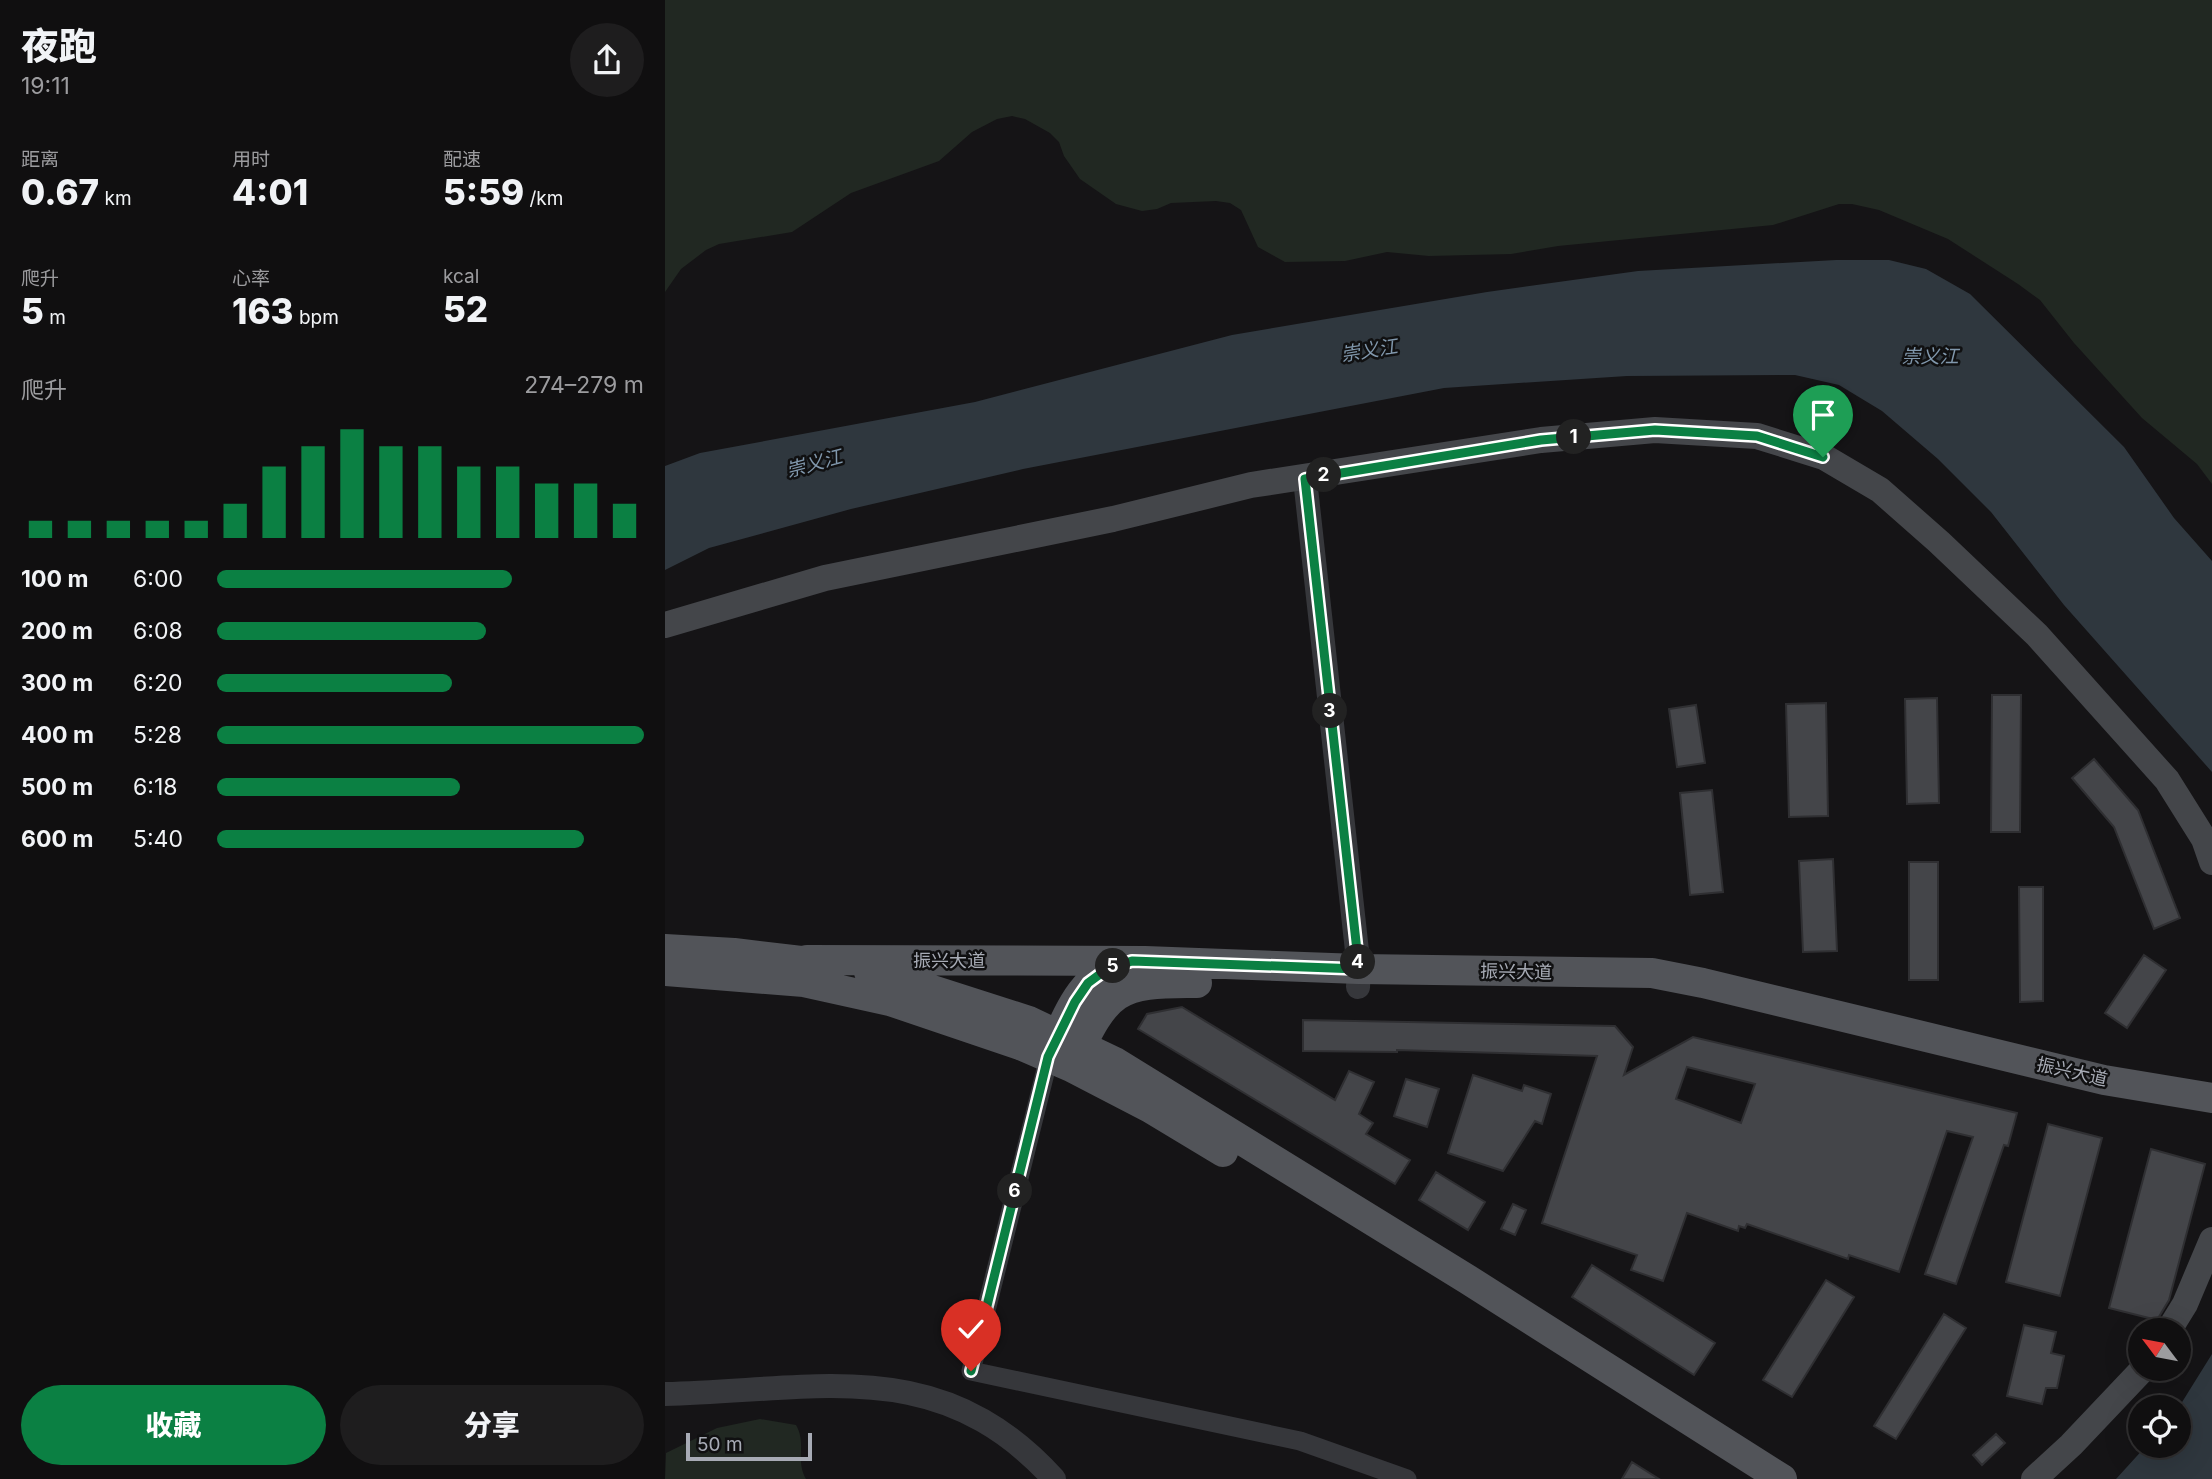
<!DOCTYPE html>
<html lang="zh">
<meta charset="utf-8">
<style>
:root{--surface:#100f10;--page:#1e1d1e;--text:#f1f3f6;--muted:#9c9c9f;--line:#302f30;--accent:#0b8043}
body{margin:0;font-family:Inter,"Noto Sans SC",sans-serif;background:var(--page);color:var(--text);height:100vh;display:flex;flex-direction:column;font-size:26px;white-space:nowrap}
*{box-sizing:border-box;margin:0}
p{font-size:23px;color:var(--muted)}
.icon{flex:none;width:38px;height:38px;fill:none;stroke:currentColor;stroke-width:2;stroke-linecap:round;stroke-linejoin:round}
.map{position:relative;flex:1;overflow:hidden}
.sheet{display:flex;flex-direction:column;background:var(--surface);width:665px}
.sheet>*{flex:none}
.needle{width:46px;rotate:302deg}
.fabs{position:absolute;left:1463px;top:1318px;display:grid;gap:14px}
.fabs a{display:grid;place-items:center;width:63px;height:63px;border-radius:50%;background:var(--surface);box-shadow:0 7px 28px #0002,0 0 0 2px var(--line);font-size:35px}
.scale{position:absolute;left:21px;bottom:18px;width:126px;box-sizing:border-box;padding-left:7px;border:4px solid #a7abb5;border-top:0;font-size:19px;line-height:24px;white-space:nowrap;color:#a7abb5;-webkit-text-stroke:5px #101011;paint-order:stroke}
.pin{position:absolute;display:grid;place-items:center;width:60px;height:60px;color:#fff;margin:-72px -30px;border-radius:50% 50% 50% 0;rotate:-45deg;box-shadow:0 0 7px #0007}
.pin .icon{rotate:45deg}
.km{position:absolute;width:35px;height:35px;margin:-18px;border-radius:50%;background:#222;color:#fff;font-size:19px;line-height:35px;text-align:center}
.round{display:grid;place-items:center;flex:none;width:74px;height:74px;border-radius:37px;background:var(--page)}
.head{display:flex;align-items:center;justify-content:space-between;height:119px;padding:0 21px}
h1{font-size:38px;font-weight:800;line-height:52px}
.stats{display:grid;grid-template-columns:repeat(3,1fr);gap:10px;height:119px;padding:7px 21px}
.stats div{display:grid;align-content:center}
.stats b{font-size:35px;font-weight:800}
.stats small{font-size:19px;font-weight:400}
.stats p{font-size:19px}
.chart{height:196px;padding:14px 21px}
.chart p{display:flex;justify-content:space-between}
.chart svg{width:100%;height:126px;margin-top:7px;stroke:var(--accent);stroke-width:6}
.button{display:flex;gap:14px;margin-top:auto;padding:14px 21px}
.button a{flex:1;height:80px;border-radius:42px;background:var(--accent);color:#fff;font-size:28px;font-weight:800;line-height:80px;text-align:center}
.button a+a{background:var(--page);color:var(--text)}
ul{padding:0 21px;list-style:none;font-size:23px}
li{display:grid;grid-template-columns:112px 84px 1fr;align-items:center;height:52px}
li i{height:18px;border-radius:9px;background:var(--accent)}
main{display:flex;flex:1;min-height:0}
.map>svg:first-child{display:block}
.green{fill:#212822}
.water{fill:#2f373e}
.building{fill:#444549;stroke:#2f2f32;stroke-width:2;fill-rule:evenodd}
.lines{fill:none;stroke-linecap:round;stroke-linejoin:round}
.minor{stroke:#36373b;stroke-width:19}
.tertiary{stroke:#36373b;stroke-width:24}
.secondary{stroke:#44464a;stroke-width:26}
.primary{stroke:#525459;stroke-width:30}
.route-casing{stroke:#fff;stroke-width:14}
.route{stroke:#0b8043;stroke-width:9}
.labels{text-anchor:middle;stroke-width:5;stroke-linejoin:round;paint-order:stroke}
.street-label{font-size:18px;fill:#a7abb5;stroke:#101011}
.water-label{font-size:19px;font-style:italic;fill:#8198ad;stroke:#101011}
</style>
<main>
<section class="sheet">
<div class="head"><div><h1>夜跑</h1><p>19:11</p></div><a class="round"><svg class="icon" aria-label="share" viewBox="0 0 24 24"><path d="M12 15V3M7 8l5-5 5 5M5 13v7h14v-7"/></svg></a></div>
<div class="stats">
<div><p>距离</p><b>0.67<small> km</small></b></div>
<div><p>用时</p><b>4:01</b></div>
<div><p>配速</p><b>5:59<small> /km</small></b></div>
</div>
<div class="stats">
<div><p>爬升</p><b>5<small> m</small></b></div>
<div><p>心率</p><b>163<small> bpm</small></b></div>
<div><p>kcal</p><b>52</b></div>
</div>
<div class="chart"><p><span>爬升</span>274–279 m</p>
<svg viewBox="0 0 160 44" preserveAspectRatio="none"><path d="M5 44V38M15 44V38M25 44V38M35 44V38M45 44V38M55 44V32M65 44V19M75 44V12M85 44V6M95 44V12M105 44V12M115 44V19M125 44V19M135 44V25M145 44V25M155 44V32"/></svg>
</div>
<ul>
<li><b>100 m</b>6:00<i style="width:69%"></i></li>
<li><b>200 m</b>6:08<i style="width:63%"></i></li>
<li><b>300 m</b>6:20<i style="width:55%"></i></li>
<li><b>400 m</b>5:28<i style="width:100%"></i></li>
<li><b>500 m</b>6:18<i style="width:57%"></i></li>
<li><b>600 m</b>5:40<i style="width:86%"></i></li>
</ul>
<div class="button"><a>收藏</a><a>分享</a></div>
</section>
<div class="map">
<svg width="1547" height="1479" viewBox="0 0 1547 1479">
<rect width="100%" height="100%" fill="#151416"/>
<path class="green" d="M 0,0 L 1547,0 L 1547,484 L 1532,464 L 1477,418 L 1409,343 L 1375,300 L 1353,284 L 1283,239 L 1214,210 L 1187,204 L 1174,204 L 1108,225 L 893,246 L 846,254 L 764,256 L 722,252 L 680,261 L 620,262 L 593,247 L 576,210 L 565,203 L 551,201 L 506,203 L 492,209 L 477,211 L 451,204 L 415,179 L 399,156 L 394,142 L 385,133 L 360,119 L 347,116 L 332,119 L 307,132 L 274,161 L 186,193 L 127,232 L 54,244 L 41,250 L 16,269 L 0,292 Z
M 95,1419 L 131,1425 C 142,1444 130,1460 141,1479 L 0,1479 L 1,1453 L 52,1428 Z"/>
<path class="water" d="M 1171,260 L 1224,260 L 1261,269 L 1305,294 L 1459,447 L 1509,518 L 1547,561 L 1547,772 L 1399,605 L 1326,512 L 1273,459 L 1217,411 L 1174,385 L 1130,375 L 962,376 L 779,388 L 358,469 L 186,509 L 44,548 L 0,570 L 0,466 L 35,453 L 310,402 L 567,335 L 822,292 L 973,271 Z
M 1547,1354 L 1547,1479 L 1451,1479 L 1481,1446 L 1514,1446 L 1514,1407 Z"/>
<path class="building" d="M 1327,695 L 1356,695 L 1355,832 L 1326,832 Z
M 1272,698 L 1274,803 L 1242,804 L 1240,699 Z
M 1161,703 L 1163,816 L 1124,817 L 1121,704 Z
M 1031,705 L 1040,763 L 1012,767 L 1004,709 Z
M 1429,759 L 1473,810 L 1515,918 L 1489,929 L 1449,827 L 1407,778 Z
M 1047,790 L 1058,892 L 1025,895 L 1015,793 Z
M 1168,859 L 1172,951 L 1138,952 L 1134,861 Z
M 1244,862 L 1273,862 L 1273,980 L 1244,980 Z
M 1354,887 L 1378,887 L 1378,1001 L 1355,1002 Z
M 1479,955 L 1501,970 L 1462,1028 L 1440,1013 Z
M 517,1007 L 670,1100 L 684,1071 L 709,1082 L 694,1114 L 708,1123 L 701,1134 L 745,1160 L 730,1184 L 473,1029 L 482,1014 Z
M 638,1020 L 950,1026 L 968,1047 L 959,1075 L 1028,1037 L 1352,1113 L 1343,1146 L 1339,1145 L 1291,1284 L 1260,1274 L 1308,1137 L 1282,1131 L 1234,1272 L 1184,1255 L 1183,1259 L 1082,1224 L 1080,1228 L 1074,1226 L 1073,1231 L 1022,1213 L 998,1281 L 966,1270 L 972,1255 L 877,1223 L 932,1056 L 732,1050 L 732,1052 L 638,1051 ZM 1022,1067 L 1090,1084 L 1076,1123 L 1011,1099 Z
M 808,1075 L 857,1091 L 859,1085 L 886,1094 L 877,1124 L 870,1121 L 838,1171 L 783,1153 Z
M 741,1079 L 774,1089 L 762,1127 L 729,1116 Z
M 1383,1124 L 1437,1138 L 1395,1296 L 1341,1282 Z
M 1486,1149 L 1540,1164 L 1504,1300 L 1492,1320 L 1444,1308 Z
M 771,1172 L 820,1202 L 803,1230 L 754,1200 Z
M 848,1204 L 861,1210 L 850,1235 L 836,1229 Z
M 927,1265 L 1050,1343 L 1029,1375 L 907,1297 Z
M 1161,1280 L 1189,1297 L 1127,1397 L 1098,1380 Z
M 1279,1314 L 1301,1328 L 1231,1439 L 1209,1426 Z
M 1359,1325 L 1391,1332 L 1386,1353 L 1399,1356 L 1392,1388 L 1381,1388 L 1377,1404 L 1342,1396 Z
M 1331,1434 L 1340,1443 L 1317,1465 L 1308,1455 Z
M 967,1462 L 994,1479 L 957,1479 Z"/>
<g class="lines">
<path class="minor" d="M 384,1057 L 306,1371 L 635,1441 L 742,1479"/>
<path class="tertiary" d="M 640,479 L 694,969 L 693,987
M 0,1394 C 150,1391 274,1352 389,1479"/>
<path class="secondary" d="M 0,625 L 160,578 L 448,519 L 586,485 L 876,440 L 990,430 L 1092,436 L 1159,457 L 1215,490 L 1274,542 L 1372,635 L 1502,780 L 1539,839 L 1547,862
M 1504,1330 L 1520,1304 L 1547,1240
M 1369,1479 L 1406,1445 L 1479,1368"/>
<path class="primary" d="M 0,949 L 69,953 L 162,964
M 142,960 L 480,961 L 694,969 L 987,973 L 1038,983 L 1439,1080 L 1547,1098
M 0,971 L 139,982 L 225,1001 L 355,1045 L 406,1067 L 485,1108 L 558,1152
M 204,972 L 230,978 L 364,1021 L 450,1062 L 802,1279 L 1117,1479
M 385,1054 C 402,1017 415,974 459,963
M 408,1063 C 442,990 451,982 532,983"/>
</g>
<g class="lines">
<defs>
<path id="route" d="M 306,1371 L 383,1057 L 410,1002 L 423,983 L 442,969 L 467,961 L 694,969 L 640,479 L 876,440 L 990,430 L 1092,436 L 1158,457"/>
</defs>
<use href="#route" class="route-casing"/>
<use href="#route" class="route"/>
</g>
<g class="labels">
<g class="street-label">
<text x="284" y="967">振兴大道</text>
<text transform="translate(851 972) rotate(1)" y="6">振兴大道</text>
<text transform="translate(1407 1072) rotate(13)" y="6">振兴大道</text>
</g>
<g class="water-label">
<text transform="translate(704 350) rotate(-9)" y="7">崇义江</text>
<text x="1265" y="363">崇义江</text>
<text transform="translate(149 463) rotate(-15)" y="7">崇义江</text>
</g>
</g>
</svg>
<div class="fabs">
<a><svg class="needle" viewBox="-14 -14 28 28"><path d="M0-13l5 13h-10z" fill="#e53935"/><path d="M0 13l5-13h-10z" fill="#9c9c9f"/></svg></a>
<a><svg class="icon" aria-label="locate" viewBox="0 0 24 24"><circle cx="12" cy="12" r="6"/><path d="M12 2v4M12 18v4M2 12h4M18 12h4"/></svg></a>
</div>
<div class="scale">50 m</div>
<div class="pin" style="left:1158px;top:457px;background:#1e9e55"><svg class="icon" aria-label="arrive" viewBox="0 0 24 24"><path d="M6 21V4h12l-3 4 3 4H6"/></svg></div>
<div class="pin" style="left:306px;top:1371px;background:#d93025"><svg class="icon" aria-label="check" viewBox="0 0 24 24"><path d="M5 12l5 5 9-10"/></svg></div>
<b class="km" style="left:909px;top:437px">1</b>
<b class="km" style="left:659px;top:475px">2</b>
<b class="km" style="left:665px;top:711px">3</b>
<b class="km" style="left:693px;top:962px">4</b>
<b class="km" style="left:448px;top:966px">5</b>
<b class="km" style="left:350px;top:1191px">6</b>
</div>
</main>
